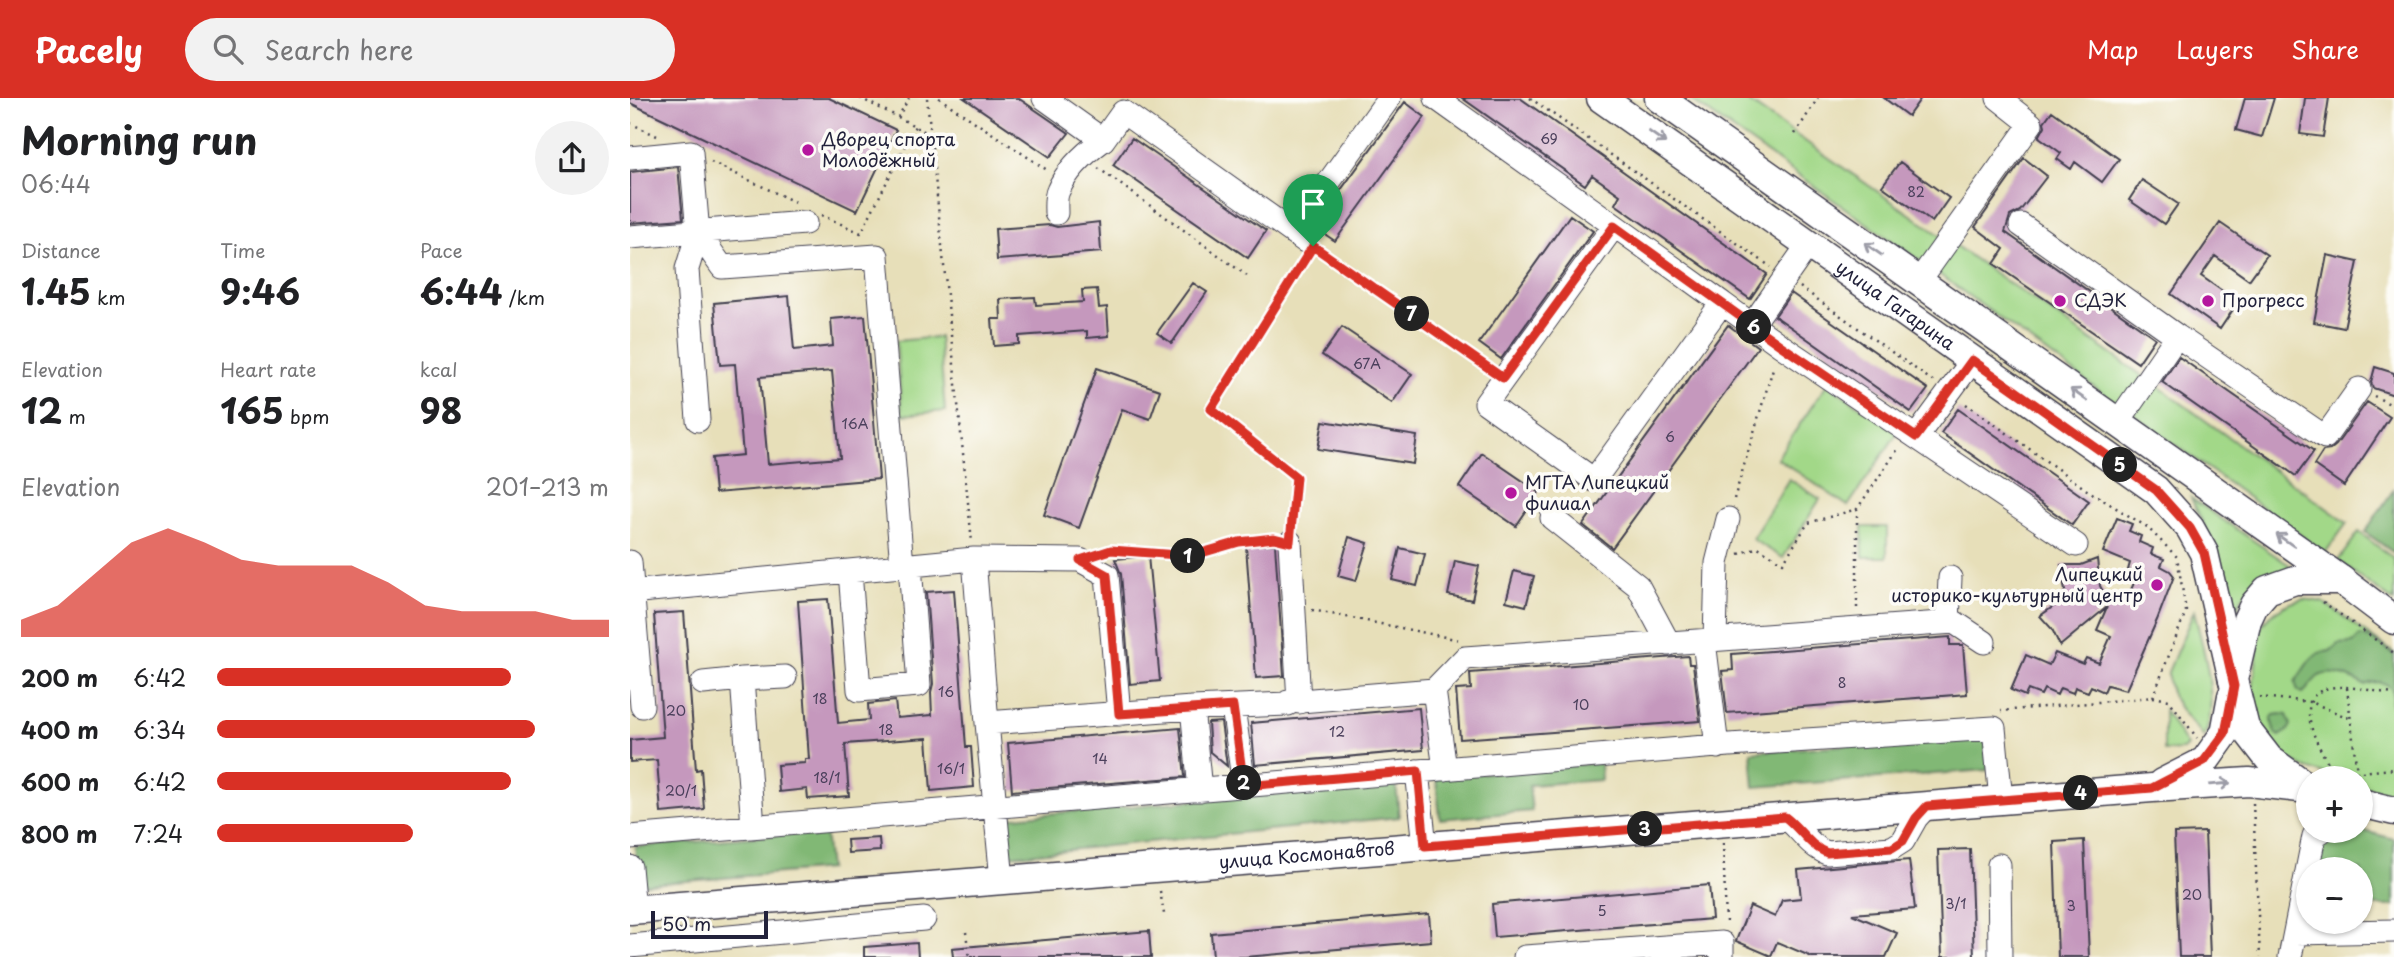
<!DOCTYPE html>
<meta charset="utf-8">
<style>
:root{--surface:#fff;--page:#f2f2f2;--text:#202124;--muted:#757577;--accent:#d93025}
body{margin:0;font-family:"Playpen Sans",sans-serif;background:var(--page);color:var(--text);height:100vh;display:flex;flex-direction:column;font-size:26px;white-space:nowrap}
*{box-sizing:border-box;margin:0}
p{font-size:23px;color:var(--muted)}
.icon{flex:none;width:38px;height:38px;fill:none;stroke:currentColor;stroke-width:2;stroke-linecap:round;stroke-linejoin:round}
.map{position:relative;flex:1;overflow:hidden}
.drawer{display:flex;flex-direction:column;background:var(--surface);width:630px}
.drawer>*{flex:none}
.tools{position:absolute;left:1666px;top:668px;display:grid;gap:14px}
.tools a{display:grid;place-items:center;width:77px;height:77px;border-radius:50%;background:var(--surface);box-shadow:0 2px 5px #0004;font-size:35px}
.scale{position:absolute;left:21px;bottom:18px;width:117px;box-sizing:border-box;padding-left:7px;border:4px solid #22223b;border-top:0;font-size:19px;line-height:24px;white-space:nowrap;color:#22223b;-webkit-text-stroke:5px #fdfcf7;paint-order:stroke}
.pin{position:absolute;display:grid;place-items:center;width:60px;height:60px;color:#fff;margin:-72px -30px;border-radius:50% 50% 50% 0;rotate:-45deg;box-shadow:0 0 7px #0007}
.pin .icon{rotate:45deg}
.km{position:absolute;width:35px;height:35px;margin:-18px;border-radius:50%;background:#222;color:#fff;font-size:19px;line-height:35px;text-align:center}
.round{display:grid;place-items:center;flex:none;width:74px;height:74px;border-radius:37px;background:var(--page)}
.headline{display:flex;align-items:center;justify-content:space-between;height:119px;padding:0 21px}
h1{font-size:38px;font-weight:700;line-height:52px}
.metrics{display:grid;grid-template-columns:repeat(3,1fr);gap:10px;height:119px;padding:7px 21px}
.metrics div{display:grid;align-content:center}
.metrics b{font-size:35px;font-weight:700}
.metrics small{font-size:19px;font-weight:400}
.metrics p{font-size:19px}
.chart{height:196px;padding:14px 21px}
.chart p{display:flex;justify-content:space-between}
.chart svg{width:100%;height:126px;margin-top:7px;fill:var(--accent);opacity:.7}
ul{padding:0 21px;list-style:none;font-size:23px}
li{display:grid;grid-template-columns:112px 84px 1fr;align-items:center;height:52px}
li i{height:18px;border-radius:9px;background:var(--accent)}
header{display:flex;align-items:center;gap:42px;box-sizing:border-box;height:98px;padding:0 35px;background:var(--accent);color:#fff}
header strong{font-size:33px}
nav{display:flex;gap:38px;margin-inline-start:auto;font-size:24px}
.search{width:490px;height:63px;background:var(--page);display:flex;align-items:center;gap:18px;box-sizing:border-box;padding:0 24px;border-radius:38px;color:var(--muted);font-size:26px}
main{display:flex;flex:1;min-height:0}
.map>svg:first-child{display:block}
.green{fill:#a2d888;stroke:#627d62;stroke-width:2}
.forest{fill:#81b874;stroke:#526d58;stroke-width:2}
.building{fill:#c598bd;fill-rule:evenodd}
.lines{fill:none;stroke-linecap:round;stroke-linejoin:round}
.minor-casing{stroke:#403e4e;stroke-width:25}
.major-casing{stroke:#403e4e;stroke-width:31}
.path{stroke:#403e4e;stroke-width:2.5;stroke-dasharray:2 5;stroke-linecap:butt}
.minor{stroke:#fff;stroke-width:23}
.major{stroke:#fff;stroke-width:28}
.oneway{stroke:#9c9ca7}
.route-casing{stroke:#fff;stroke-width:14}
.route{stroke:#d93025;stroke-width:9}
.poi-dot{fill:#b5179e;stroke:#fdfcf7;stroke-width:2.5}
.labels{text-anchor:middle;stroke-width:7;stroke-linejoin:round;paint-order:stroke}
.number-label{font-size:14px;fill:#4b405c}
.poi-label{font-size:18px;fill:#22223b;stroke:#fdfcf7;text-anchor:start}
.street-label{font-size:18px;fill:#22223b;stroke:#fdfcf7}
</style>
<header>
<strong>Pacely</strong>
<div class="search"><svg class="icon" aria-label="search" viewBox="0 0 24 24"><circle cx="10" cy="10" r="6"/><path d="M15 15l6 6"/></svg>Search here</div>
<nav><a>Map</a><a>Layers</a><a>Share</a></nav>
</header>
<main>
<section class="drawer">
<div class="headline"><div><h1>Morning run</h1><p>06:44</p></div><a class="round"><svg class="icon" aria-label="share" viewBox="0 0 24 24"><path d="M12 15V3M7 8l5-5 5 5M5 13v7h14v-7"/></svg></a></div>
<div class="metrics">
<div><p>Distance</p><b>1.45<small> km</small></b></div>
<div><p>Time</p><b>9:46</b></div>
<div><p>Pace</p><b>6:44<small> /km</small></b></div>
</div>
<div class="metrics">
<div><p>Elevation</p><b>12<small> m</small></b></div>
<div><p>Heart rate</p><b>165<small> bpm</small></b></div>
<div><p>kcal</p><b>98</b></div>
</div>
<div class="chart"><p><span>Elevation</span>201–213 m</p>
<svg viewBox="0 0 160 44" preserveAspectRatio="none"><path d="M0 44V38L10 33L20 22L30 11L40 6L50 11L60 17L70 19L80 19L90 19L100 25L110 33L120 35L130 35L140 35L150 38L160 38V44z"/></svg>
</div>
<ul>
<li><b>200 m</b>6:42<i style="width:75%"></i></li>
<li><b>400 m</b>6:34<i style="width:81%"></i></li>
<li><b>600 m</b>6:42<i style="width:75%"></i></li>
<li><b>800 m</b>7:24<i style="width:50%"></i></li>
</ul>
</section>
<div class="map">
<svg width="1764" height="859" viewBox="0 0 1764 859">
<rect width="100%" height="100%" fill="#fdfcf7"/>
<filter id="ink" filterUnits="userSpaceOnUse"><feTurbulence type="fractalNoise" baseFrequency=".0143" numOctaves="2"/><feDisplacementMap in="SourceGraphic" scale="14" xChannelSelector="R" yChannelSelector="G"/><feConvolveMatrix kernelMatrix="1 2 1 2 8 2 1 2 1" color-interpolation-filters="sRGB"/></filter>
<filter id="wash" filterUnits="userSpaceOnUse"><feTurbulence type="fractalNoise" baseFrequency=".00686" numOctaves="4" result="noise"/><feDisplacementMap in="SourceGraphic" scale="28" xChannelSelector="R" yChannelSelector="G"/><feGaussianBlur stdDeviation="1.57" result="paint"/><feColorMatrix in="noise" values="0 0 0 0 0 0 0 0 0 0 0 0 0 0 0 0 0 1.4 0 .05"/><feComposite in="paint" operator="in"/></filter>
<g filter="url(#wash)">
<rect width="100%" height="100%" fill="#e7dfb9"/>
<path class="green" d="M 1058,0 L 1113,0 L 1517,281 L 1496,312 L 1299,169 Z
M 309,239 L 315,313 L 272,317 L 266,243 Z
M 1197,286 L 1268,334 L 1218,408 L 1147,360 Z
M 1525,286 L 1717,425 L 1695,455 L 1503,316 Z
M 1159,381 L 1190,401 L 1153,460 L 1122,441 Z
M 1561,400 L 1665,471 L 1613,498 L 1602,521 L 1584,448 Z
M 1232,429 L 1257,429 L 1257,459 L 1233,459 Z
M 1729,434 L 1764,461 L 1764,504 L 1708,463 Z
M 1673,501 L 1693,504 L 1764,555 L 1764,696 L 1731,688 L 1731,681 L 1708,681 L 1671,668 L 1657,661 L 1628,629 L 1621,607 L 1630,531 C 1639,514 1655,506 1673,501 Z
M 1564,513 C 1573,549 1590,605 1574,639 C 1558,621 1536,600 1538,574 Z
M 1534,612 L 1557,648 L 1553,652 L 1534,653 Z"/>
<path class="forest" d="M 1764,391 L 1764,455 L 1735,434 Z
M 1730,538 C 1741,539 1756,549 1764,557 L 1764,613 L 1761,605 L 1763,594 C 1756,581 1746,583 1734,587 C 1723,580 1702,571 1689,578 C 1683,582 1679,590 1673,595 L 1668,593 L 1665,584 L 1679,563 L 1689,555 L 1700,553 L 1708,546 L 1723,545 Z
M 1651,616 L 1657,617 L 1661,627 L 1658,632 L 1650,638 L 1645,635 L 1641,621 L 1644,617 Z
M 1355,637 L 1358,672 L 1124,689 L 1121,654 Z
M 970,665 L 971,682 L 899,687 L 902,713 L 810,721 L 806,679 Z
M 766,684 L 769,719 L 378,758 L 373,720 Z
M 1731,732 L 1764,741 L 1764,808 L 1731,808 L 1731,772 L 1684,772 L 1691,744 L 1706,733 Z
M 195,733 L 199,771 L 9,787 L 5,749 Z"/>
<g id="blocks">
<path class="building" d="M 0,0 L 199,0 L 266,32 L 227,113 L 0,5 Z
M 334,0 L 388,0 L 439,35 L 420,59 Z
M 832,0 L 890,0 L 1137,176 L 1120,201 L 985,106 L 990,97 L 962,77 L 955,87 Z
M 1254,0 L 1291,0 L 1278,18 Z
M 1615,0 L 1644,0 L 1632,39 L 1606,32 Z
M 1675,0 L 1699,0 L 1693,39 L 1670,36 Z
M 775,4 L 795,19 L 705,143 L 684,129 Z
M 1422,13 L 1489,61 L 1472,84 L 1445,64 L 1441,71 L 1427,61 L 1431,55 L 1409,39 L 1415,28 L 1414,24 Z
M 502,40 L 636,133 L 618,160 L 483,67 Z
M 1394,60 L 1417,78 L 1390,113 L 1380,118 L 1375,134 L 1525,240 L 1508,265 L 1364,166 L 1374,151 L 1345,129 Z
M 1270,64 L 1319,100 L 1302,124 L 1252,88 Z
M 48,69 L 53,121 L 0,125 L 0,74 Z
M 1512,82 L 1548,106 L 1534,126 L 1499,102 Z
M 940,117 L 963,133 L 871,261 L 849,245 Z
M 469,124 L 471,154 L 367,162 L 365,131 L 420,127 L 427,129 Z
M 1590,125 L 1637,157 L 1619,182 L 1585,158 L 1571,178 L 1608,204 L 1590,231 L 1541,196 Z
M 1697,157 L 1728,164 L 1714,230 L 1684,224 Z
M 563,185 L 577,194 L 542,245 L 527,235 Z
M 467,191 L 469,210 L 477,209 L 479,238 L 457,240 L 457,233 L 389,238 L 389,246 L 364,248 L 362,221 L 371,221 L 370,201 L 405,199 L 406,207 L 453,204 L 452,192 Z
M 1161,195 L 1298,291 L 1281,314 L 1145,218 Z
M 159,198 L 164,252 L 203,248 L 201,221 L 235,218 L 249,381 L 85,395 L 82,360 L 113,357 L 105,266 L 90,267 L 84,205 ZM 202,273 L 210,360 L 138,366 L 130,279 Z
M 1098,227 L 1128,249 L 982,450 L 953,427 Z
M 712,229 L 782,276 L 762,305 L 692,257 Z
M 1549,259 L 1684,353 L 1666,378 L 1532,284 Z
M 1745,269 L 1764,275 L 1764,297 L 1743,290 L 1741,284 Z
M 467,270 L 530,292 L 520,321 L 492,311 L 449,430 L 414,417 Z
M 1737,304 L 1760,319 L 1714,388 L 1684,367 L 1693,353 L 1700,352 L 1706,347 Z
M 1328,311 L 1459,403 L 1442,427 L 1311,335 Z
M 693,323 L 787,338 L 783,366 L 688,351 Z
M 852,355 L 909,394 L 886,428 L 829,389 Z
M 1487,420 L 1502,426 L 1499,433 L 1511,438 L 1509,444 L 1523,450 L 1521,456 L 1534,461 L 1531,468 L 1540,473 L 1544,478 L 1527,522 L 1496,592 L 1477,587 L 1474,594 L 1461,588 L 1458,594 L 1445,589 L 1443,595 L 1430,590 L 1427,597 L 1414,591 L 1411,597 L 1398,592 L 1395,598 L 1381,592 L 1396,557 L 1419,567 L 1425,555 L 1453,566 L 1456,560 L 1469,565 L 1481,538 L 1467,532 L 1477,509 L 1430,548 L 1422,531 L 1410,518 L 1431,503 L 1435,493 L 1431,467 L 1451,467 L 1467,461 L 1470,488 L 1475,497 L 1496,503 L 1508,476 L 1498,472 L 1500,465 L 1473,454 Z
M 719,439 L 738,445 L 726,483 L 708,478 Z
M 645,446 L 654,578 L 626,580 L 616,448 Z
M 770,450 L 795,456 L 787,488 L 762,482 Z
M 518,458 L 530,583 L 500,586 L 491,476 L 485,461 Z
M 825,463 L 849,468 L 842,502 L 818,497 Z
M 884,473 L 904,478 L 896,508 L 876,503 Z
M 324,492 L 336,649 L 341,649 L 344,689 L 301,693 L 297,640 L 215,646 L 219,698 L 178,701 L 177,691 L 149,694 L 147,667 L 175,665 L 175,661 L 179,661 L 168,503 L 198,501 L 208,625 L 239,622 L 238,606 L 265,603 L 267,620 L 302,617 L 301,594 L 303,586 L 296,494 Z
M 54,514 L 66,672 L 71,671 L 74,711 L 31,715 L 27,662 L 0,664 L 0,642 L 33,639 L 24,516 Z
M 1320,539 L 1320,547 L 1333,547 L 1337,596 L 1097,615 L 1092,573 L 1103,572 L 1102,556 Z
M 1058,558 L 1059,566 L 1063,566 L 1070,623 L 830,641 L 826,592 L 841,591 L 840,575 Z
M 789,610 L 793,652 L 625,667 L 621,625 Z
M 591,624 L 597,668 L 580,654 L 578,625 Z
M 550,630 L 555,679 L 382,693 L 378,645 Z
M 1575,734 L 1580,859 L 1549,859 L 1544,735 Z
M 249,740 L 250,753 L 218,755 L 217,742 Z
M 1454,742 L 1459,859 L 1428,859 L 1424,744 Z
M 1340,751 L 1344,859 L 1312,859 L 1308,752 Z
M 1279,762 L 1285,811 L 1222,816 L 1267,835 L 1256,859 L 1182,859 L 1147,844 L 1141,858 L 1106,843 L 1120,808 L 1145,819 L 1152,802 L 1171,800 L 1168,772 Z
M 1079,787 L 1082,821 L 865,839 L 862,806 Z
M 799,816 L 801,843 L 615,859 L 583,859 L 581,835 Z
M 519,833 L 521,859 L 323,859 L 322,850 Z
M 287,845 L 288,859 L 234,859 L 234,849 Z"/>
</g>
</g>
<g filter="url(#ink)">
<use href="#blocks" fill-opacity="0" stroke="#403e4e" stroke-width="2"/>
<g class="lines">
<defs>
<path id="minor" d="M 414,0 L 473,42 L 493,14 L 675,143
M 806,0 C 901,68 997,136 1092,205 L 964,382 L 856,305 L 984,128
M 0,60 L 61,54 L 68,135 L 92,169 L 247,158 L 272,468
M 426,115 C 426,108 425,99 428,93 C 437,71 455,55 473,42
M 1391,127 L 1547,238
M 663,134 L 759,0
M 0,139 L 175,125
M 1289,183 L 1401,26 L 1368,0
M 1092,205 L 1150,247 L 1446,447
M 1122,227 L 1178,147
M 68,322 L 57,171 L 68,135
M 1488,324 L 1547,238 L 1695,339 L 1729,291
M 1286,339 L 1342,263
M 922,420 L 1008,488 L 1039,546
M 660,444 L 669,604
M 344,461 L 357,625 L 372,782
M 0,464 L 12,608
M 220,473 L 229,592 L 289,587 L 280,467
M 0,494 L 344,461 L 450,462 L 477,477 L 489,616
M 1318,524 L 1320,480
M 1085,542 L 1087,465 L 1098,421
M 1074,543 L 1087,649
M 112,581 L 155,579
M 73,585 L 112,581 L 123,729
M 804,592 L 815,671
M 603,609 L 614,688
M 562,610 L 570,692
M 357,625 L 562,610 L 658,606 L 658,604 L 804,592 L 835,560 L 1324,524 L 1354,544
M 787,673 L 795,748
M 1155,719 C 1170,730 1179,748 1197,755 L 1262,750 L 1273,743 L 1286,720 L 1297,708
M 0,739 L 1099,647 L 1364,630 L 1371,702
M 1369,767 L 1370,859
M 0,769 L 4,812
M 1665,835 L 1764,833
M 0,848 L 294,821
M 895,859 L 1092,845 L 1092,859
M 1660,859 L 1684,738 L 1692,733"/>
<g id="major">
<path id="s1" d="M 971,0 L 1526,392 L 1560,430 L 1574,455 L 1603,582"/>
<path d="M 1029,0 L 1711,482 L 1764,522"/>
<path d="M 1532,685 L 1575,663 L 1595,635 L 1602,598"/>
<path d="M 1676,688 L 1639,661 L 1615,630 L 1603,582 L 1617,522 L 1624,507 L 1637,492 L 1665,482 L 1711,482"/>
<path d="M 1731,705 L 1764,713"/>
<path id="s2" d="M 0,812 L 1522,690 L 1619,684 L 1678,691"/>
</g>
</defs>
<use href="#minor" class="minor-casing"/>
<use href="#major" class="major-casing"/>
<path class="path" d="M 230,0 L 268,19 L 279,0
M 297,0 L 342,444
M 309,0 L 417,72
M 900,0 L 1141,169
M 268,19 L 299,36
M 0,25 L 27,38
M 1165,36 L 1188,0
M 81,64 L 169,106
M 468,70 L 620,180
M 191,117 L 231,135 L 285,28
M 692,154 L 859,270
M 1170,189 L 1304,284
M 1744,298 L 1764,308
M 1336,306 L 1457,392 L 1517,429 L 1547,459 L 1556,513 L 1523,599 L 1371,613
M 1104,401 L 1144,267
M 662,427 L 666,379 L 581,311 L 674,162
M 474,454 L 481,452 L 561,458 L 609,444 L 643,440
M 1109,456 L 1128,449 L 1153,465 L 1178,425 L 1227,411
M 1693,504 L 1764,555
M 1227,510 L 1227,411 L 1268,351
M 682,512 L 830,542
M 1717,590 L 1727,675
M 1523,599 L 1539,602 L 1567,640
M 1629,599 L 1681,604 L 1721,621
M 1695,677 L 1708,681
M 1697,677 L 1764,671
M 1709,681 C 1695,662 1655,600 1699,590 C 1716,586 1746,594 1764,596
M 1623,705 L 1630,859
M 1093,745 L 1096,825
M 530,793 L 534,816
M 336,834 L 339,859"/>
<use href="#minor" class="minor"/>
<use href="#major" class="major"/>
</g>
<defs><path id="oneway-shaft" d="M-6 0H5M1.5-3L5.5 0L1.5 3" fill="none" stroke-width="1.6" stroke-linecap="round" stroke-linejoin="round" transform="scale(1.75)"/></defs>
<g class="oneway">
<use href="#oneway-shaft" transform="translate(1027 39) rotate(35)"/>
<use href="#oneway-shaft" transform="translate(1243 151) rotate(-145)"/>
<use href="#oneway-shaft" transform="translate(1449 297) rotate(-145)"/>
<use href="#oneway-shaft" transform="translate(1655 442) rotate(-145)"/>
<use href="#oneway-shaft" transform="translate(1590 686) rotate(-5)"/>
</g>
</g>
<g class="lines" filter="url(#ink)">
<defs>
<path id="route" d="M 984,128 L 1150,247 L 1286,339 L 1342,262 L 1526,392 L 1560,430 L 1574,455 L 1604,588 L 1595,635 L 1574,663 L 1522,690 L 1297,708 L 1286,720 L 1273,743 L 1262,750 L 1197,755 C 1179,748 1170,730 1155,719 L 795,748 L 788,673 L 614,688 L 603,608 L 489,616 L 477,477 L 450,462 L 481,452 L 561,458 L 609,444 L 644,440 L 660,444 L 666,379 L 581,311 L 683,148 L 873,280 Z"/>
</defs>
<use href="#route" class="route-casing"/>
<use href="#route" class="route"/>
</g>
<g class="poi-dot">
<circle cx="178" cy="52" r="7"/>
<circle cx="1430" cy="203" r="7"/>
<circle cx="1578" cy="203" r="7"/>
<circle cx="881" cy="395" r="7"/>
<circle cx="1527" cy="487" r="7"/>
</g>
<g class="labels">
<g class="number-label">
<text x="919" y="46">69</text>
<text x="1286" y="99">82</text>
<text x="737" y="271">67А</text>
<text x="225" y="331">16А</text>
<text x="1040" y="344">6</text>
<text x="1212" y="590">8</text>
<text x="316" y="599">16</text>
<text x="190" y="606">18</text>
<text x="951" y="612">10</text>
<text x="46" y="618">20</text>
<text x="256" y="637">18</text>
<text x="707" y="639">12</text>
<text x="470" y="666">14</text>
<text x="321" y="676">16/1</text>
<text x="197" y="685">18/1</text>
<text x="51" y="698">20/1</text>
<text x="1562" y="802">20</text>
<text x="1326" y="811">3/1</text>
<text x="1441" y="813">3</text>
<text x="972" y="818">5</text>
</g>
<g class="poi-label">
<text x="192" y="48">Дворец спорта<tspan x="192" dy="21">Молодёжный</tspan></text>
<text x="1444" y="209">СДЭК</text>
<text x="1592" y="209">Прогресс</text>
<text x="895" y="391">МГТА Липецкий<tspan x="895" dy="21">филиал</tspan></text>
<text x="1513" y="483" text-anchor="end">Липецкий<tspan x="1513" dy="21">историко-культурный центр</tspan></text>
</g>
<g class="street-label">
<text dy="6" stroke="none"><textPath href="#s1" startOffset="360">улица Гагарина</textPath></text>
<text dy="6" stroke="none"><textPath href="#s2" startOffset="679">улица Космонавтов</textPath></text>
</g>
</g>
</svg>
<div class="tools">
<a>+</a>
<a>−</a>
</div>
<div class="scale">50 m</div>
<div class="pin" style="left:683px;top:148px;background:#1e9e55"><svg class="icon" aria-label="arrive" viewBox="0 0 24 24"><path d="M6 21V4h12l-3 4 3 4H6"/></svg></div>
<b class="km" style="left:558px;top:458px">1</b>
<b class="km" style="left:614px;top:685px">2</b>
<b class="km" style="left:1015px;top:731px">3</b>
<b class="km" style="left:1451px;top:695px">4</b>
<b class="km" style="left:1490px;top:367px">5</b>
<b class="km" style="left:1124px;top:229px">6</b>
<b class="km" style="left:782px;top:216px">7</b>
</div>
</main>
